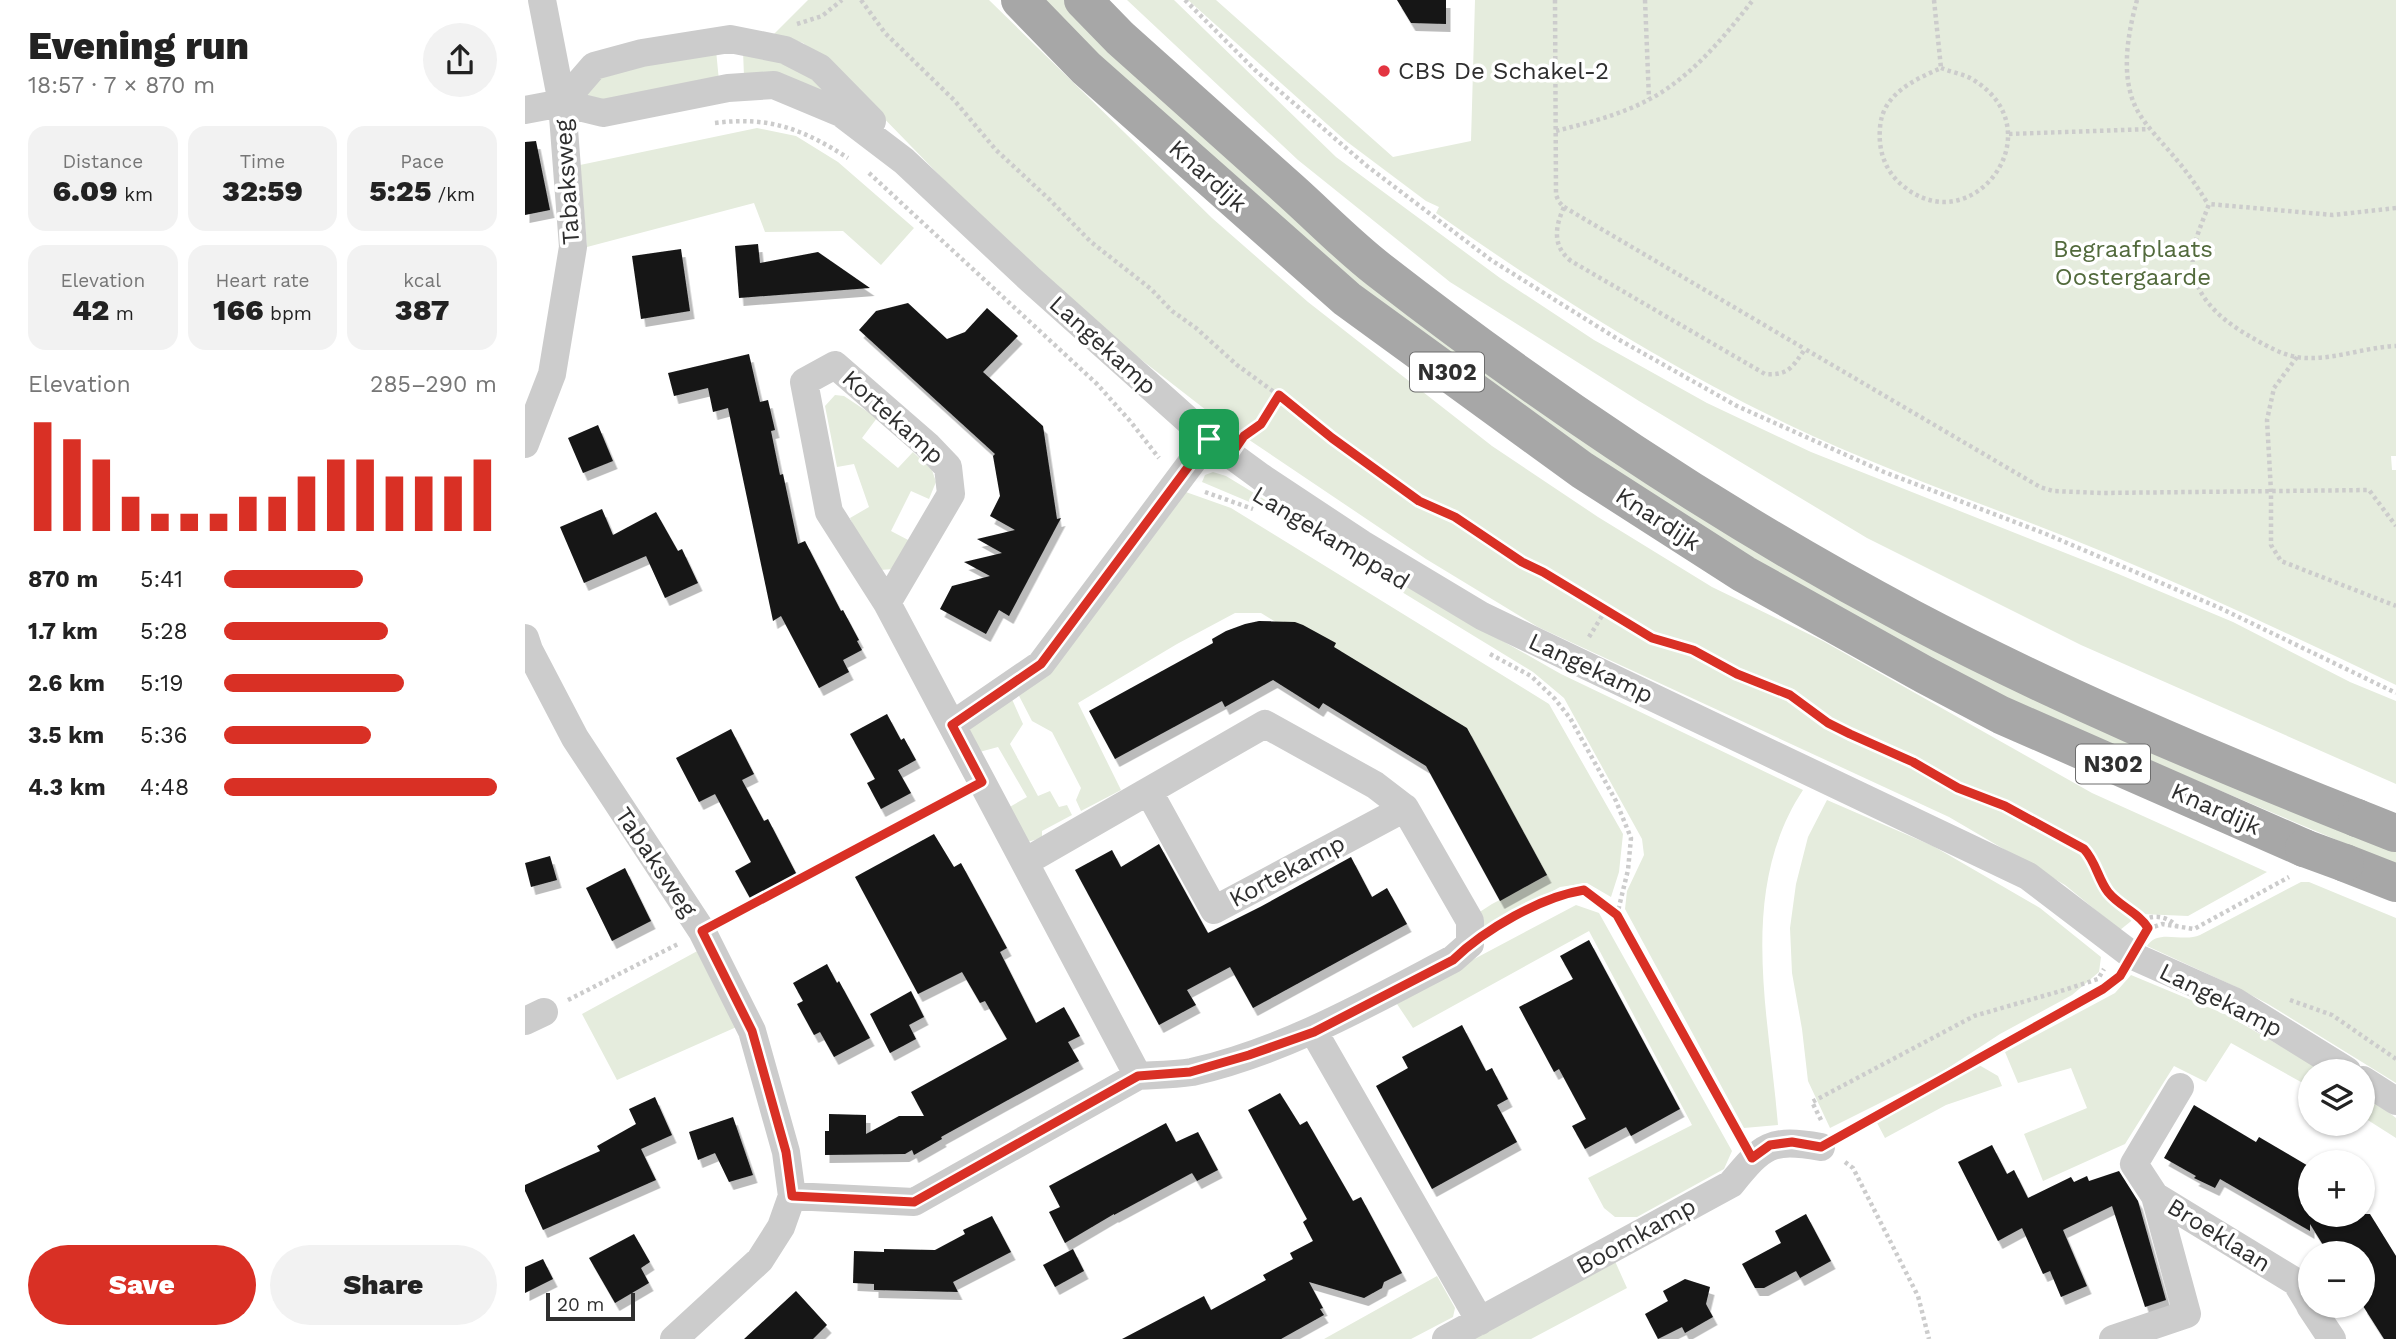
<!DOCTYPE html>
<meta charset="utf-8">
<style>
:root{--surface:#fff;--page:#f2f2f2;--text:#222;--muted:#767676;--accent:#d93025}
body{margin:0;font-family:"Work Sans",sans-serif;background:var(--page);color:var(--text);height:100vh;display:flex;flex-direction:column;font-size:26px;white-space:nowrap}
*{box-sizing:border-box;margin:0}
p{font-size:23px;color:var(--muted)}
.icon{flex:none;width:38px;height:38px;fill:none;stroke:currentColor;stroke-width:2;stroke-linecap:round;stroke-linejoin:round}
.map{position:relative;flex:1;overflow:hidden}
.sheet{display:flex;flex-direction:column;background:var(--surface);width:525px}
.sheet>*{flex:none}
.fabs{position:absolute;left:1773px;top:1059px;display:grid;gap:14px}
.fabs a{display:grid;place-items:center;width:77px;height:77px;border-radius:50%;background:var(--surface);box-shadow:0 2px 5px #0004;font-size:35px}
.scale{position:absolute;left:21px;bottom:18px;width:89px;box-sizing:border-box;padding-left:7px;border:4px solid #2f2f2f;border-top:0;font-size:19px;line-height:24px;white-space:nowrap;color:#2f2f2f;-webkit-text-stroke:5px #fff;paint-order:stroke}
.pin{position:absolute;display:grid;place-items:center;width:60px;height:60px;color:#fff;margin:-30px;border-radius:14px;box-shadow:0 4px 10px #0006}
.round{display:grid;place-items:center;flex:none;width:74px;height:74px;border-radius:37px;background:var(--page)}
.overview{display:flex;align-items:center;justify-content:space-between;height:119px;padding:0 28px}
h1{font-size:38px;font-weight:800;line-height:52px}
.figures{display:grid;grid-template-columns:repeat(3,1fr);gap:10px;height:119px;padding:7px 28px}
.figures div{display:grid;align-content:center;border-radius:18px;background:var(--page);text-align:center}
.figures b{font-size:30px;font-weight:800}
.figures small{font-size:19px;font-weight:400}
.figures p{font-size:19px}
.chart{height:196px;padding:14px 28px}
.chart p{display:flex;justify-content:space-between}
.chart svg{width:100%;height:126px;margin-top:7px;stroke:var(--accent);stroke-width:6}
.primary-button{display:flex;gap:14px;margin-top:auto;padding:14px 28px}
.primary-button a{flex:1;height:80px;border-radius:42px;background:var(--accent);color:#fff;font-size:28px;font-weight:800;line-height:80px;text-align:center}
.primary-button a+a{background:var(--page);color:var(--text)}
ul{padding:0 28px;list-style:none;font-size:23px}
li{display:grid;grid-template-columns:112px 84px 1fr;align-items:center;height:52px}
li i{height:18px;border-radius:9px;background:var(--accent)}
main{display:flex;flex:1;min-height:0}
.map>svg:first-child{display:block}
.green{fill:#e5ecdd}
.building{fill:#161616;filter:url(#shadow)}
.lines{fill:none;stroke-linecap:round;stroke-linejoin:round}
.path{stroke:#ccc;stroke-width:4.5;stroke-dasharray:3.5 3.5;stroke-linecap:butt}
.street{stroke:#ccc;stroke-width:28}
.primary{stroke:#a7a7a7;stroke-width:38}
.primary-bridge{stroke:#a7a7a7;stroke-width:38}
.route-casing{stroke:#fff;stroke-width:14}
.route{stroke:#d93025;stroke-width:9}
.poi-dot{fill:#e33441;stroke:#fff;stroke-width:2.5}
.labels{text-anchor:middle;stroke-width:7;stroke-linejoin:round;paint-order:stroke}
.shield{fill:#fff;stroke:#6d6d6d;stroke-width:2}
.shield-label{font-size:23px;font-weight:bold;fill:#2f2f2f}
.poi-label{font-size:24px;fill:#2f2f2f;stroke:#fff;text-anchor:start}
.street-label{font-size:24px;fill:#2f2f2f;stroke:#fff}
.park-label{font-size:24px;fill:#526a3c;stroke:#fff}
</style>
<main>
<section class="sheet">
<div class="overview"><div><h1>Evening run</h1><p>18:57 · 7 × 870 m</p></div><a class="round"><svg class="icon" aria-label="share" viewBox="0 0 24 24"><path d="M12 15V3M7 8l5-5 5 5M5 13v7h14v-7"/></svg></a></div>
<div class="figures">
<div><p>Distance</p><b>6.09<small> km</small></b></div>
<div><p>Time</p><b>32:59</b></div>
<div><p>Pace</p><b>5:25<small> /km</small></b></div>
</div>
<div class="figures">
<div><p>Elevation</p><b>42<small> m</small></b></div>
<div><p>Heart rate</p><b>166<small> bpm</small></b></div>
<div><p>kcal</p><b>387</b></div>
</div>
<div class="chart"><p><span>Elevation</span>285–290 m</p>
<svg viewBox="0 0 160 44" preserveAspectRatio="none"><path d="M5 44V6M15 44V12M25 44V19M35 44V32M45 44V38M55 44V38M65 44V38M75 44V32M85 44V32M95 44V25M105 44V19M115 44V19M125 44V25M135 44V25M145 44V25M155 44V19"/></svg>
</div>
<ul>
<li><b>870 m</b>5:41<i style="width:51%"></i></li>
<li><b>1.7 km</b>5:28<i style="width:60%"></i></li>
<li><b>2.6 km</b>5:19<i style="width:66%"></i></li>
<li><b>3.5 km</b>5:36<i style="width:54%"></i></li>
<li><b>4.3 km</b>4:48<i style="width:100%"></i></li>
</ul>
<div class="primary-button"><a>Save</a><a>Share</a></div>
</section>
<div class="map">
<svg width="1871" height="1339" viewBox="0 0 1871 1339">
<defs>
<filter id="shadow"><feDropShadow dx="4.5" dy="8" stdDeviation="0" flood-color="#0004"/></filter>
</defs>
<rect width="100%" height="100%" fill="#fff"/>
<path class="green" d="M 283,0 L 464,0 L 687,218 L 783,302 L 967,446 L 1073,517 L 1187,587 L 1298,641 L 1567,793 L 1742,872 L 1663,916 L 1615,914 L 1595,930 L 1540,885 L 1424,817 L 1013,627 L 901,559 L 690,417 L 569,323 L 493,256 L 310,68 L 278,43 L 249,34 Z
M 513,0 L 539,0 L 583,46 L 1066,441 L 1871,846 L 1871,865 L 1481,700 L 1220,561 L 827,287 Z
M 602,0 L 649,0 L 811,157 L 975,278 L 1069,340 L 1182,403 L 1286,452 L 1591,573 L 1708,622 L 1825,682 L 1871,701 L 1871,784 L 1556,645 L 1342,538 L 1114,401 L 925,282 L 773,160 Z
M 663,0 L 691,0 L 868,157 L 946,141 L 950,0 L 1871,0 L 1871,456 L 1866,456 L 1867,470 L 1871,470 L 1871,685 C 1775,639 1679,594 1581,553 C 1475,509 1366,474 1262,424 C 1138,364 1023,292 911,213 L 914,207 L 901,201 L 821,141 Z
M 191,50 L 194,81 L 74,105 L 48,100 L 72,76 Z
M 218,51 L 275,65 L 342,125 L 219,76 Z
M 232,128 L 271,136 L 313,162 L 389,228 L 356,265 L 318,231 L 240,232 L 229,203 L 62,247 L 55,165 Z
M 310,395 L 319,396 L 352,418 L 337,438 L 373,468 L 388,452 L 407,470 L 411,482 L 404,499 L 386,491 L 366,531 L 387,542 L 369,569 L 355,570 L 335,541 L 325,518 L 344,507 L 329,464 L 312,467 L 300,406 Z
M 688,472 L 701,476 L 898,596 L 1036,674 L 1278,790 C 1212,890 1244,1014 1253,1125 L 1219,1128 L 1100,909 L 1102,891 L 1119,855 L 1117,839 L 1039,698 L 1008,672 L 741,509 L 677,482 L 680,475 Z
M 658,491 L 706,508 L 1024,704 L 1098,834 L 1094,872 L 1086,897 L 1062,883 L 1035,887 L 958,930 L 950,915 L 967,904 L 1021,876 L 931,732 L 736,613 L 710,613 L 652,644 L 553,703 L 596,790 L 556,811 L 551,800 L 556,788 L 527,732 L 507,721 L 492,692 Z
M 486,697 L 498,724 L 485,744 L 513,796 L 525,791 L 534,807 L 542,805 L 547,815 L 517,831 L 517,838 L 502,842 L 474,813 L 502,797 L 473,747 L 447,754 L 442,744 L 447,717 Z
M 1302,800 L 1408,846 L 1515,908 L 1576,957 L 1574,972 L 1547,995 L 1475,1034 L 1417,1072 L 1305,1128 L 1283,1081 L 1277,1029 L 1267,973 L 1265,928 L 1271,884 L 1283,837 Z
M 1776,882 L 1784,882 L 1871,918 L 1871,1083 L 1743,1004 L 1709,986 L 1622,946 C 1633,928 1657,943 1675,935 Z
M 1051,905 L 1074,913 L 1207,1151 L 1199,1169 L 1112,1217 L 1090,1217 L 1079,1208 L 1063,1178 L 1167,1125 L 1064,931 L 888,1028 L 870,1001 Z
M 176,949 L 216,1025 L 92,1080 L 57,1014 Z
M 1606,975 L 1702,1015 L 1799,1071 L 1785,1071 L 1785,1087 L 1706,1043 L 1681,1082 L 1649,1066 L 1600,1144 L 1518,1181 L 1499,1134 L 1562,1108 L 1546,1068 L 1493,1083 L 1480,1052 L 1590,993 Z
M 1454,1065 L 1473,1076 L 1477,1086 L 1421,1105 L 1360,1138 L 1351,1121 Z
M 1838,1093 L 1871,1118 L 1871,1138 L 1838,1117 Z
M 1089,1259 L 1102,1288 L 1006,1339 L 941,1339 Z
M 912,1276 L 930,1308 L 928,1317 L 886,1339 L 799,1339 Z"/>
<path class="building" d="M 872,0 L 921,0 L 921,24 L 886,23 Z
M 11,141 L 25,210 L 0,215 L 0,142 Z
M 233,244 L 235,263 L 293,252 L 345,288 L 214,298 L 210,246 Z
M 156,249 L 165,311 L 116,319 L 107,256 Z
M 383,303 L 422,339 L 440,332 L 462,308 L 482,326 L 493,336 L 458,372 L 518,426 L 532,519 L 536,518 L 484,616 L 474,610 L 461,634 L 415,609 L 427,586 L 465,576 L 439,562 L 477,553 L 452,539 L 490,530 L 465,516 L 475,496 L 468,456 L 470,454 L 334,330 L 351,311 Z
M 224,354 L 235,402 L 243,400 L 250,430 L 246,431 L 255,475 L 258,474 L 273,544 L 280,541 L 316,611 L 318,610 L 334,640 L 332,641 L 337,650 L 318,660 L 324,672 L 294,688 L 256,616 L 248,621 L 203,408 L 188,412 L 183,388 L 149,396 L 143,373 Z
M 73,425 L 88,461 L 58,473 L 43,438 Z
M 77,509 L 88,535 L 131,512 L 153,551 L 157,549 L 173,583 L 140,598 L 121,556 L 59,583 L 35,527 Z
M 734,621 L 770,622 L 778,625 L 811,643 L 809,647 L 942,728 L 1022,875 L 975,901 L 901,766 L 798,703 L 794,709 L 748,680 L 700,707 L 697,701 L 590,759 L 564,711 L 688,643 L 687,639 L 701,631 L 720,624 Z
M 362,714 L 376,740 L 379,738 L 391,760 L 373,770 L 386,793 L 356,809 L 342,783 L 350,779 L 325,734 Z
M 206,729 L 229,774 L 217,780 L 239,821 L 243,819 L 272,875 L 226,900 L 210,871 L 226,862 L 190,794 L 174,802 L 151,758 Z
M 409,834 L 429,867 L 436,863 L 461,909 L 482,948 L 475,952 L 511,1023 L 539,1007 L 555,1036 L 543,1042 L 554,1061 L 416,1137 L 417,1139 L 389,1155 L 387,1150 L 380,1154 L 300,1155 L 300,1131 L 304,1131 L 304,1114 L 341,1115 L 341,1134 L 374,1116 L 399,1116 L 386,1092 L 482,1039 L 460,1001 L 455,1003 L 437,972 L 393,994 L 330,877 Z
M 634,844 L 683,933 L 735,907 L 826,857 L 847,897 L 862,888 L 882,924 L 728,1008 L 705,967 L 662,990 L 671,1005 L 634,1025 L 550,870 L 587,850 L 596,867 Z
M 25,856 L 32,880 L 6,887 L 0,863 Z
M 100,868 L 126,921 L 87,941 L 61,888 Z
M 1064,940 L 1155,1109 L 1106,1136 L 1101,1127 L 1060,1149 L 1047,1126 L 1061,1119 L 1034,1069 L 1029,1072 L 994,1007 L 1048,979 L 1035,956 Z
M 302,964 L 312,983 L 314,981 L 345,1038 L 309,1057 L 295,1032 L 289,1035 L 272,1004 L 278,1001 L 268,983 Z
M 386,991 L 399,1017 L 384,1025 L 391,1039 L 365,1053 L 345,1014 Z
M 937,1025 L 961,1071 L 967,1068 L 983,1099 L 972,1105 L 992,1142 L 907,1189 L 851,1086 L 883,1068 L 877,1057 Z
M 755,1093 L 775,1125 L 782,1121 L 828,1201 L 836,1197 L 877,1273 L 859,1282 L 857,1288 L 839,1298 L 784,1282 L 798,1308 L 795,1309 L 799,1315 L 756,1339 L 597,1339 L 679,1296 L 686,1310 L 741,1280 L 738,1275 L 768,1259 L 765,1253 L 788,1241 L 778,1222 L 782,1219 L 723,1110 Z
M 130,1097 L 147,1135 L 116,1149 L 131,1180 L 18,1230 L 0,1191 L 0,1185 L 75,1151 L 72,1146 L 111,1124 L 104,1109 Z
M 1669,1105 L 1731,1142 L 1734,1137 L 1785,1167 L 1785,1214 L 1845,1214 L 1871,1256 L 1871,1339 L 1859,1339 L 1838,1306 L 1838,1253 L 1803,1253 L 1785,1224 L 1785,1231 L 1695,1179 L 1690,1188 L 1669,1178 L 1671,1176 L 1639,1158 Z
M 208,1117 L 228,1175 L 204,1182 L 190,1153 L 173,1160 L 164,1132 Z
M 641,1123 L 651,1142 L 673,1132 L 693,1170 L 672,1181 L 667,1173 L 589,1215 L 589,1214 L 540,1243 L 524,1212 L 535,1207 L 524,1186 Z
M 1467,1145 L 1482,1174 L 1489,1170 L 1503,1198 L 1546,1177 L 1549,1182 L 1562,1176 L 1564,1181 L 1594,1171 L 1613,1201 L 1641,1300 L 1620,1307 L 1587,1206 L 1538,1230 L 1562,1286 L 1536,1297 L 1525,1271 L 1518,1274 L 1497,1228 L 1473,1241 L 1433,1162 Z
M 1281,1214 L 1306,1261 L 1275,1278 L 1271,1271 L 1239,1288 L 1230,1288 L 1217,1264 L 1256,1243 L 1250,1231 Z
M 467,1216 L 486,1252 L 428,1282 L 433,1292 L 349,1290 L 349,1284 L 328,1283 L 329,1251 L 359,1252 L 359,1249 L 410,1250 L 440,1234 L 438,1230 Z
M 109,1234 L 125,1262 L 116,1268 L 124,1283 L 90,1303 L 64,1258 Z
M 548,1249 L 559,1271 L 530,1287 L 518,1265 Z
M 18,1259 L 28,1279 L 0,1293 L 0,1267 Z
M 1160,1279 L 1185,1287 L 1181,1304 L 1188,1317 L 1160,1333 L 1157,1327 L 1133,1339 L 1120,1314 L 1143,1301 L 1138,1291 Z
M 271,1291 L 302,1325 L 288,1339 L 219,1339 Z"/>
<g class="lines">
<path class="path" d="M 336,0 L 360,33 L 429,100 L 471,150 L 525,200 L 566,242 L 626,289 L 647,311 L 671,328 L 712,365 L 771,408 L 807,438 L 871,485 L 894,501 L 930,517 L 997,562 L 1018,572 L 1080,611 L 1127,638 L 1169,650 L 1212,674 L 1265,695 L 1303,723 L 1325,734 L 1388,763 L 1433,788 L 1480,806 L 1547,841 L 1559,849 L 1568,859 L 1581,890 L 1592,902 L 1618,920 L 1627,931
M 660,0 L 730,70 L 842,166 L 966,260 L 1091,338 L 1212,406 L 1359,472 L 1521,534 L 1695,608 L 1871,693
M 1030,0 L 1031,195 L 1034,202 L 1039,207 C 1030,227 1027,246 1046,261 L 1240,374 C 1264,376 1268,366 1280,349 L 1515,487 L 1528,491 L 1577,493 L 1844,490 L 1871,526
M 1120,0 L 1124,99
M 1409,0 L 1416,68
M 1612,0 C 1603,33 1595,75 1611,108 C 1621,127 1638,143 1651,159 C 1663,173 1673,188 1683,204
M 272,24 L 297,16 L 317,0
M 1416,68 C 1426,72 1438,74 1447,79 C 1533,130 1447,245 1377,185 C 1360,171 1353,150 1355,128 C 1357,94 1389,80 1416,68 Z
M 190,123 C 244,116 278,129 323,158
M 1031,131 C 1062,123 1095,115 1123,100 C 1166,78 1199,37 1228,0
M 1484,134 L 1624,129
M 344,173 L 572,384 L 605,421 L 634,458
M 1039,207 L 1280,349
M 1871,208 L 1808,215 L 1684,204 C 1678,221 1670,237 1668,255 C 1664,294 1696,320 1726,337 C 1745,348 1764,359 1786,358 C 1814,358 1843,347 1871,346
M 1772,357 L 1749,388 L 1742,420 L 1746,491 L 1746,545 L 1756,561 L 1871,606
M 722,434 L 736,424 L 754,395
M 680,492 L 728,509
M 1064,637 L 1080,611
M 965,654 L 1006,676 L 1030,699 L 1045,718 L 1091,801 L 1106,838 L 1103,870 L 1092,915
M 201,918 L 431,795
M 1618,920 C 1630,914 1642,917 1651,925
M 972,927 L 1035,894 L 1060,890 L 1092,915 L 1215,1136
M 1623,929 L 1637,924 L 1669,929 L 1764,877
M 43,1000 L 153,944
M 1765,1000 L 1807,1015 L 1871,1059
M 1296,1120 L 1287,1102 L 1449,1016 L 1539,990 L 1573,979 L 1579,969
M 1321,1133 L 1578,989 L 1593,978
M 1320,1162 L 1328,1168 L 1393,1296 L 1404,1339"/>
<path class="street" d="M 37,103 L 69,66 L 117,53 L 205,39 L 260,50 L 295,68 L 347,121
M 0,110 L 37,103 L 78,113 L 203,88 L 249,85 L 316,113 L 379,161 L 506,280 L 684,439 L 736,477 L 837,544 L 957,616 L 1503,876 L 1608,956 L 1709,1001 L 1822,1071
M 0,444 L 27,374 L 48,247 L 37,103 L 17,0
M 0,638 L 4,650 L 50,738 L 177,931 L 227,1031 L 261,1152 L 267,1196 L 256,1227 L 235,1260 L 149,1339
M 427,725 L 516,664 L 684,439
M 624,792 L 689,910 L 880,808
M 500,862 L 740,724 L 850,785 L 880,808 L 945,921 L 945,944 L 928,959 C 844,1003 760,1051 667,1072 C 649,1075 630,1075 613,1076
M 0,1021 L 19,1012
M 789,1032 L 955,1321
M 1838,1080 L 1871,1101
M 267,1196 L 389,1202 L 613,1076 L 362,603 L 426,494 L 423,467 L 402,445 L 310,365 L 279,382 L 304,512 L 362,603
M 1630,1196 L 1771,1282 L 1785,1305
M 1785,1306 L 1807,1339
M 921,1339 L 1206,1184 C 1238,1145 1245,1138 1296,1147
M 1588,1339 L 1662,1314 L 1630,1196 L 1609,1164 L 1655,1087"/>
<path class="primary" d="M 495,0 L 561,68 L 822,299 L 1057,470 L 1219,574 L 1400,675 L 1476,715 L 1779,848
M 558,0 L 595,38 C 652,89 709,140 766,191 C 795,217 823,246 854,270 C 1021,400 1199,519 1386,618 C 1530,694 1681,758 1832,818
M 1820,863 L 1871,883"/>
<path class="primary-bridge" d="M 1832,818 L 1870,833
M 1779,848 L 1820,863"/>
</g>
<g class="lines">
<defs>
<path id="route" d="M 754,395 L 807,438 L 894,501 L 930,517 L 997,562 L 1018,572 L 1127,638 L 1168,650 L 1212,674 L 1265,695 L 1303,723 L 1325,734 L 1388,762 L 1433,788 L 1480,806 L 1559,849 C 1571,862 1573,879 1583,892 C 1595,907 1613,912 1623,928 L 1595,976 L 1578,989 L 1296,1147 L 1267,1142 L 1245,1145 L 1227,1158 L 1092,915 L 1059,890 C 1016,897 960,929 928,960 L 789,1032 L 724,1055 L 665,1072 L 613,1076 L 389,1202 L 267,1196 L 261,1152 L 227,1031 L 177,931 L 457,782 L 427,725 L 516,664 L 684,439 L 706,455 L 719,436 L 736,424 Z"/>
</defs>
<use href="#route" class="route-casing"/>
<use href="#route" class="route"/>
</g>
<circle class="poi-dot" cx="859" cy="71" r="7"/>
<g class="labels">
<g class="shield">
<rect x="885" y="352.5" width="74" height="39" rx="5"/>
<rect x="1551" y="744.5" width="74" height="39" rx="5"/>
</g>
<g class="shield-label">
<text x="922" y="380">N302</text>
<text x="1588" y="772">N302</text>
</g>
<g class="poi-label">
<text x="873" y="79">CBS De Schakel-2</text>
</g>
<g class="street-label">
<text transform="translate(683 176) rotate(42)" y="8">Knardijk</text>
<text transform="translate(42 182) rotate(-94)" y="8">Tabaksweg</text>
<text transform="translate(578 345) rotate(42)" y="8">Langekamp</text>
<text transform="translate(368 417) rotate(42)" y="8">Kortekamp</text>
<text transform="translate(1133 519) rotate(33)" y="8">Knardijk</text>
<text transform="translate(806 538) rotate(31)" y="8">Langekamppad</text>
<text transform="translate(1066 668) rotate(25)" y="8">Langekamp</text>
<text transform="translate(1691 809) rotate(24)" y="8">Knardijk</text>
<text transform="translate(131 862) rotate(56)" y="8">Tabaksweg</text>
<text transform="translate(762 871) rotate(-28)" y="8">Kortekamp</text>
<text transform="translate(1696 1000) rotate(27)" y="8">Langekamp</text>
<text transform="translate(1694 1235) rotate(32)" y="8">Broeklaan</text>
<text transform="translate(1111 1236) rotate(-29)" y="8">Boomkamp</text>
</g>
<g class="park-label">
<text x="1608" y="257">Begraafplaats<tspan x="1608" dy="28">Oostergaarde</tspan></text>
</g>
</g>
</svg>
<div class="fabs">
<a><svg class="icon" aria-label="layers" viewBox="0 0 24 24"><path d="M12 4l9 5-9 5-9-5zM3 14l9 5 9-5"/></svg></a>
<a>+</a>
<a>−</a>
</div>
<div class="scale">20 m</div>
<div class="pin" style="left:684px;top:439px;background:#1e9e55"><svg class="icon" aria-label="arrive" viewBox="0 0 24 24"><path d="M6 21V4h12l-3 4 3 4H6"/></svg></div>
</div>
</main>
